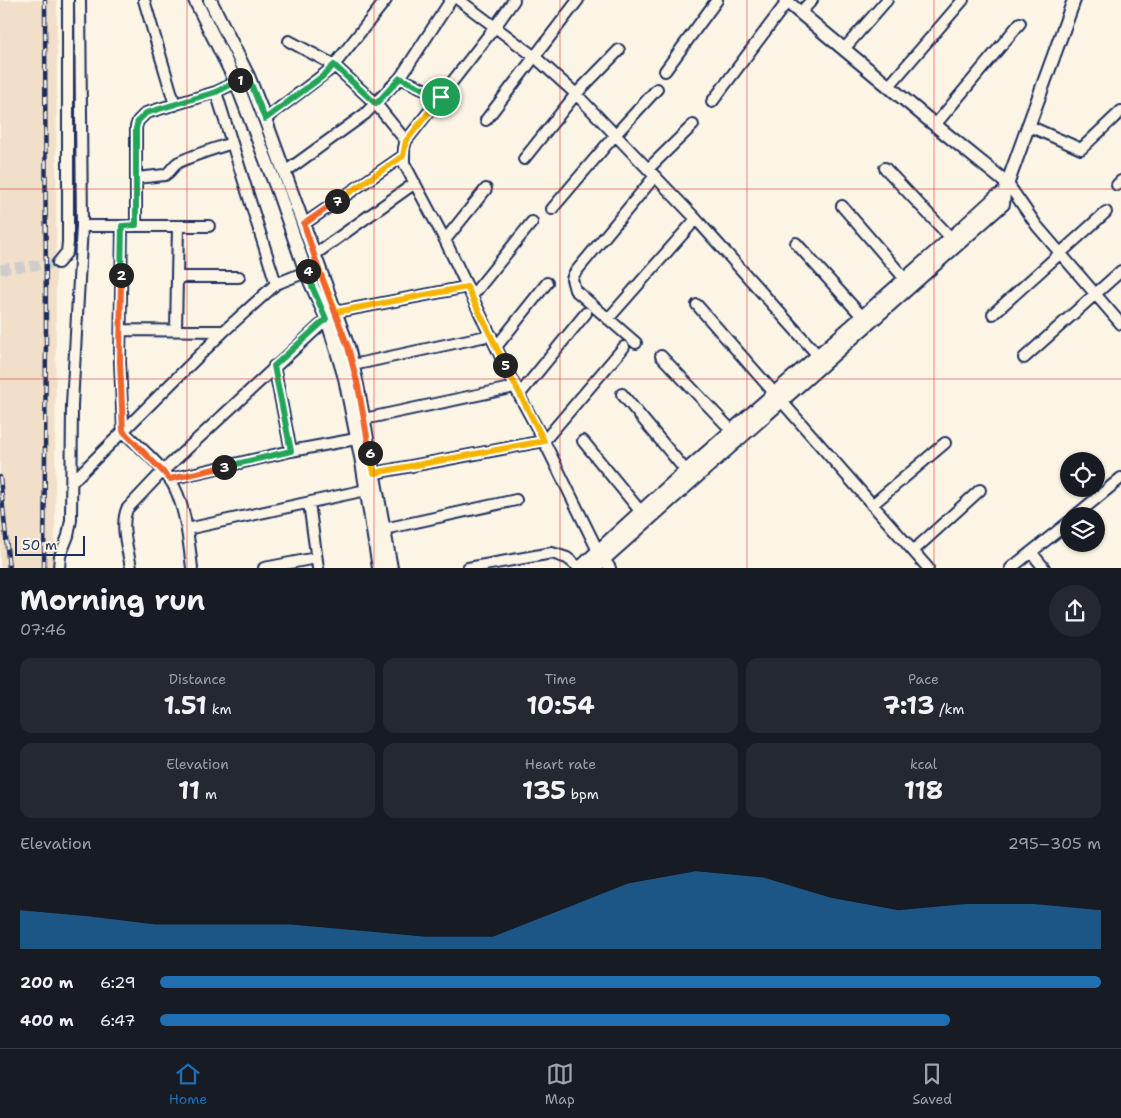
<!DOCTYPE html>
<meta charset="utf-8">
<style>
:root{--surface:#171b24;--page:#242831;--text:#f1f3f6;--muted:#9ea1a6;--line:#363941;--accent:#1f6fb2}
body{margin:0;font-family:"Shantell Sans",sans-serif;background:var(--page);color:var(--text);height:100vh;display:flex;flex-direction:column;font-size:19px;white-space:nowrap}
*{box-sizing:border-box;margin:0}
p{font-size:16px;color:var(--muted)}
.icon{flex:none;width:28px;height:28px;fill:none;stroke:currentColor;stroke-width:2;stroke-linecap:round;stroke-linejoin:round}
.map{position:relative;height:568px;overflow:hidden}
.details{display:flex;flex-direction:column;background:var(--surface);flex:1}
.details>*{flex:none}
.controls{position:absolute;left:1060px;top:452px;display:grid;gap:10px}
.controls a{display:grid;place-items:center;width:45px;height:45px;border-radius:50%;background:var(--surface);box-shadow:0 1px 4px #0004;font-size:25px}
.scale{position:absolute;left:15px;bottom:12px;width:70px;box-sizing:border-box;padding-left:5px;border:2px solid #1b2f5e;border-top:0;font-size:14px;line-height:18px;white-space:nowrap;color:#1b2f5e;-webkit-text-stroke:4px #fcf5e5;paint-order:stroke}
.pin{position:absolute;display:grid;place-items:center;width:42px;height:42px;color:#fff;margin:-21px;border:2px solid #fff;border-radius:50%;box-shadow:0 1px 5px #0007}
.km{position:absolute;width:25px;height:25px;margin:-12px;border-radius:50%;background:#222;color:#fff;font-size:14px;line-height:25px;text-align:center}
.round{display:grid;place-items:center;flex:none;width:52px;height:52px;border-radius:26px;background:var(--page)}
.headline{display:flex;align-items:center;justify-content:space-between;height:85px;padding:0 20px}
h1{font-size:28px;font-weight:700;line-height:38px}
.metrics{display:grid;grid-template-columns:repeat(3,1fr);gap:8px;height:85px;padding:5px 20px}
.metrics div{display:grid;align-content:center;border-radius:12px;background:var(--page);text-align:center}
.metrics b{font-size:25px;font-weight:700}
.metrics small{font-size:14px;font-weight:400}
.metrics p{font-size:14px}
.chart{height:140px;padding:10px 20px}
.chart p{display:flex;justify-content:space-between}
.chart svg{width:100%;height:90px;margin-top:5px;fill:var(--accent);opacity:.7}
ul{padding:0 20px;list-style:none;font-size:16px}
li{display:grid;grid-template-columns:80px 60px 1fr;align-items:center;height:38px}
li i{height:12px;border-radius:6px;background:var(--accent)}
.menu{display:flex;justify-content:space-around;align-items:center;height:70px;border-top:1px solid var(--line);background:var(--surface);font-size:14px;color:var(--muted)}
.menu a{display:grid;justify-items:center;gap:2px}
.menu .active{color:var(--accent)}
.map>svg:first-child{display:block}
.built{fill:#f2dfca}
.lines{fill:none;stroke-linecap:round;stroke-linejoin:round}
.minor-tunnel{stroke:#cfcdca;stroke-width:10;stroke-dasharray:10 5;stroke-linecap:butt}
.minor-casing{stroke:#1b2f5e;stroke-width:14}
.tertiary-casing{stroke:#1b2f5e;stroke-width:16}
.minor{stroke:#fcf5e5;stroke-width:10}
.tertiary{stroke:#fcf5e5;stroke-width:12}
.rail-casing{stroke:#1b2f5e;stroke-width:4.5}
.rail{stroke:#fcf5e5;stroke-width:2.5;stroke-dasharray:8;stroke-linecap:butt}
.split-1-casing{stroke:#fff;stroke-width:10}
.split-2-casing{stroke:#fff;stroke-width:10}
.split-3-casing{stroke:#fff;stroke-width:10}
.split-4-casing{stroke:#fff;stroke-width:10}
.split-5-casing{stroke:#fff;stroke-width:10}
.split-6-casing{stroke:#fff;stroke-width:10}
.split-7-casing{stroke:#fff;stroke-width:10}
.split-8-casing{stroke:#fff;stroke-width:10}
.split-1{stroke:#22a559;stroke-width:6}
.split-2{stroke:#22a559;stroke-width:6}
.split-3{stroke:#f0652b;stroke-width:6}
.split-4{stroke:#22a559;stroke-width:6}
.split-5{stroke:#f5b400;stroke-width:6}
.split-6{stroke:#f5b400;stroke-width:6}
.split-7{stroke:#f0652b;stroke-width:6}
.split-8{stroke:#f5b400;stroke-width:6}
.grid{fill:none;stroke:#d62828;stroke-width:1;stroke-opacity:0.55}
</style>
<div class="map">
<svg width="1121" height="568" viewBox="0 0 1121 568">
<rect width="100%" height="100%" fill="#fcf5e5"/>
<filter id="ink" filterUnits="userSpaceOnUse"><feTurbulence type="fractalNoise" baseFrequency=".02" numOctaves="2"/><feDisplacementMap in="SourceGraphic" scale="10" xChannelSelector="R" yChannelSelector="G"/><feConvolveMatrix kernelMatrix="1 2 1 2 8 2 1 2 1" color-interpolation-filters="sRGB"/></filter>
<g filter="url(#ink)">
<path class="built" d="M 0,0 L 57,0 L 55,568 L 0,568 Z"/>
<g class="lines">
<path class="minor-tunnel" d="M 0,269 L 58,263"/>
<defs>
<path id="minor" d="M 144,0 L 175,105
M 459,0 L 535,57 L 576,94 L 696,219 L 823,361
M 514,0 L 495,27 L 406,141 L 404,148 L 404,163 L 445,240 L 519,395 L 544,441 L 598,551 L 610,568
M 800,13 L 812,0
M 289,41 L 334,65 L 376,104 L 406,141
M 844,49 L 887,0
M 665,71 L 717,0
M 400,78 L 441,97
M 889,86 L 963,0
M 216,92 L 276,284
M 712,102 L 787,2
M 265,119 L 331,69 L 386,0
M 486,120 L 578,0
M 935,125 L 1020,23
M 1029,126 L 1081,149 L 1121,111
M 524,159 L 576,94 L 619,50
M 885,168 L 951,238
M 648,169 L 693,125
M 285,172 L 365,114 L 400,78 L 451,0
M 136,178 L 165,175 C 171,172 173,165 179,162 C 196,154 214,149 232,143
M 1008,184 L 1037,226 L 1121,324
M 1117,185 L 1121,181
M 842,206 L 905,279
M 552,209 L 615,135 L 657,89
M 304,224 L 403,156
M 136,225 L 136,127 L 138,121 L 146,113 L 216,92 L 243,79
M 82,226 L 209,226
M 122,226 L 120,362 L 123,431 C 138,446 157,461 169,478 C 185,500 189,542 192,568
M 445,240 L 486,189
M 796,243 L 867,322
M 314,255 L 415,183
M 58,263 L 67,252 L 68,242 L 68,0
M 178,277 L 239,277
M 472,296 L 532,222
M 697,305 L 928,568
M 336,312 L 467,287
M 993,314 L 1106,212
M 608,319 L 696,219
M 121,330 L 224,331
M 176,330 L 178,226
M 636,343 L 582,296 L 575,290 L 572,279 L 574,274 L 655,176
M 496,347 L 547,283
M 661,356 L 736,435
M 1024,358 L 1121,271
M 353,365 L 491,335
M 274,366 L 291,451
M 622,394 L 686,471
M 519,395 L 586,313
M 364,419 L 515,387
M 583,441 L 641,512
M 374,473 L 544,441 L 624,347
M 170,479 L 291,451 L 356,439
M 71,483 L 224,331 L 276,284 L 318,267
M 309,503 L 318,568
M 872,505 L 945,443
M 1075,516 L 1121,478
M 187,529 L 366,490
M 384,529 L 516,500
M 913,551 L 980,490
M 1031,552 L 1044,568
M 59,568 L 60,556 L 68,536 L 71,520 L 72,405 L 82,226 L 80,0
M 131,568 C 128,549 120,526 127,509 L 163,471 L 327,319
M 264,568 L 316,558
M 468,568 L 552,553 L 567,558 L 580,568
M 1011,568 L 1069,522"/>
<path id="tertiary" d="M 195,0 L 236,82 L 279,194 L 306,272 L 327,319 L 336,348 L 345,378 L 362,462 L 379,568
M 210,0 L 248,76 L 265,119 L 348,347 L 357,385 L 391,568
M 785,0 L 935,125 L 1008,184
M 580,568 C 715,440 860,323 996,197 L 1004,193
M 594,568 L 1003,204 L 1004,193 L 1074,0"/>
</defs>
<use href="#minor" class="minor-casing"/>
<use href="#tertiary" class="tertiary-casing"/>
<use href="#minor" class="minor"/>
<use href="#tertiary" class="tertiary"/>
<defs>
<path id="rail" d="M 0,477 L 9,568
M 44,568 L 46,341 L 45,0"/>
</defs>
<use href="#rail" class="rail-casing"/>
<use href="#rail" class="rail"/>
</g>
</g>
<g class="lines" filter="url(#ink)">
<defs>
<path id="split-1" d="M 240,80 L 248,76 L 265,119 L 323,76 L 334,65 L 376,104 L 400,78 L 441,97"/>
<path id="split-2" d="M 121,275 L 122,226 L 136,225 L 136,128 L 138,121 L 146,113 L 216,92 L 240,80"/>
<path id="split-3" d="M 121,275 L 120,362 L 123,431 L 170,479 L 224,467"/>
<path id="split-4" d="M 224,467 L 291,451 L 274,366 L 326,319 L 306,272 L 308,271"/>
<path id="split-5" d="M 308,271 L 318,267 L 336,312 L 467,287 L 505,365"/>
<path id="split-6" d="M 370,453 L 374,473 L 544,441 L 505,365"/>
<path id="split-7" d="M 337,201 L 304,224 L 318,267 L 348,347 L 358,386 L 370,453"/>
<path id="split-8" d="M 337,201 L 403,156 L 406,141 L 441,97"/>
</defs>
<use href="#split-1" class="split-1-casing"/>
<use href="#split-2" class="split-2-casing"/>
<use href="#split-3" class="split-3-casing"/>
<use href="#split-4" class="split-4-casing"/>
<use href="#split-5" class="split-5-casing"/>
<use href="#split-6" class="split-6-casing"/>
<use href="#split-7" class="split-7-casing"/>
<use href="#split-8" class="split-8-casing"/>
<use href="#split-1" class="split-1"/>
<use href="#split-2" class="split-2"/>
<use href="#split-3" class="split-3"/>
<use href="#split-4" class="split-4"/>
<use href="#split-5" class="split-5"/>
<use href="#split-6" class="split-6"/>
<use href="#split-7" class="split-7"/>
<use href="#split-8" class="split-8"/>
</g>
<path class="grid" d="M 187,0 L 187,568M 374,0 L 374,568M 560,0 L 560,568M 747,0 L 747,568M 934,0 L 934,568M 0,189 L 1121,189M 0,379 L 1121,379"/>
</svg>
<div class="controls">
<a><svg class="icon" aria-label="locate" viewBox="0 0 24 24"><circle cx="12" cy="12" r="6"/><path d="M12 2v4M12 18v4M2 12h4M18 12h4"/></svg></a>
<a><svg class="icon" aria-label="layers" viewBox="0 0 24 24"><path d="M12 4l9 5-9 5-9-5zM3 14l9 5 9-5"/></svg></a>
</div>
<div class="scale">50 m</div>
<div class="pin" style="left:441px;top:97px;background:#1e9e55"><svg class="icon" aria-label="arrive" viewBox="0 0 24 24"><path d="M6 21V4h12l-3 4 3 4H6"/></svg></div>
<b class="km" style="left:240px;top:80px">1</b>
<b class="km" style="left:121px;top:275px">2</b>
<b class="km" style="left:224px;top:467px">3</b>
<b class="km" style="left:308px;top:271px">4</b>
<b class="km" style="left:505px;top:365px">5</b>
<b class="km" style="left:370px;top:453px">6</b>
<b class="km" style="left:337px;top:201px">7</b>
</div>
<section class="details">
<div class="headline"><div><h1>Morning run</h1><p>07:46</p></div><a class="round"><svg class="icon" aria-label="share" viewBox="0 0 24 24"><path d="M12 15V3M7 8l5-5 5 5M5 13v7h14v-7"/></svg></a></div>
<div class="metrics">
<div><p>Distance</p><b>1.51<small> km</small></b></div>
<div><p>Time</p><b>10:54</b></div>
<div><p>Pace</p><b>7:13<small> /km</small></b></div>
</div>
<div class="metrics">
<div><p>Elevation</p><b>11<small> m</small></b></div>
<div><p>Heart rate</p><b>135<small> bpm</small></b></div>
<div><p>kcal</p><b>118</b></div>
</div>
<div class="chart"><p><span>Elevation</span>295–305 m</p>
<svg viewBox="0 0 160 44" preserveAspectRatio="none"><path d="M0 44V25L10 28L20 32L30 32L40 32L50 35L60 38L70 38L80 25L90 12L100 6L110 9L120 19L130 25L140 22L150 22L160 25V44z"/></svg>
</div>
<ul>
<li><b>200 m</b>6:29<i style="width:100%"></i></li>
<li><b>400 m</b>6:47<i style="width:84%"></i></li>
</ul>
</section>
<nav class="menu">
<a class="active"><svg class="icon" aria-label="home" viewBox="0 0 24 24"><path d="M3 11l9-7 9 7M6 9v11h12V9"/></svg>Home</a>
<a><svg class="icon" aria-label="map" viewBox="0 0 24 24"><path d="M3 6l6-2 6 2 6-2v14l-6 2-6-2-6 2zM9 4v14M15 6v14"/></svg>Map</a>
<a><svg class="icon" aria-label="saved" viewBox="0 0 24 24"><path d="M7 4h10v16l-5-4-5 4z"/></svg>Saved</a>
</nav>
